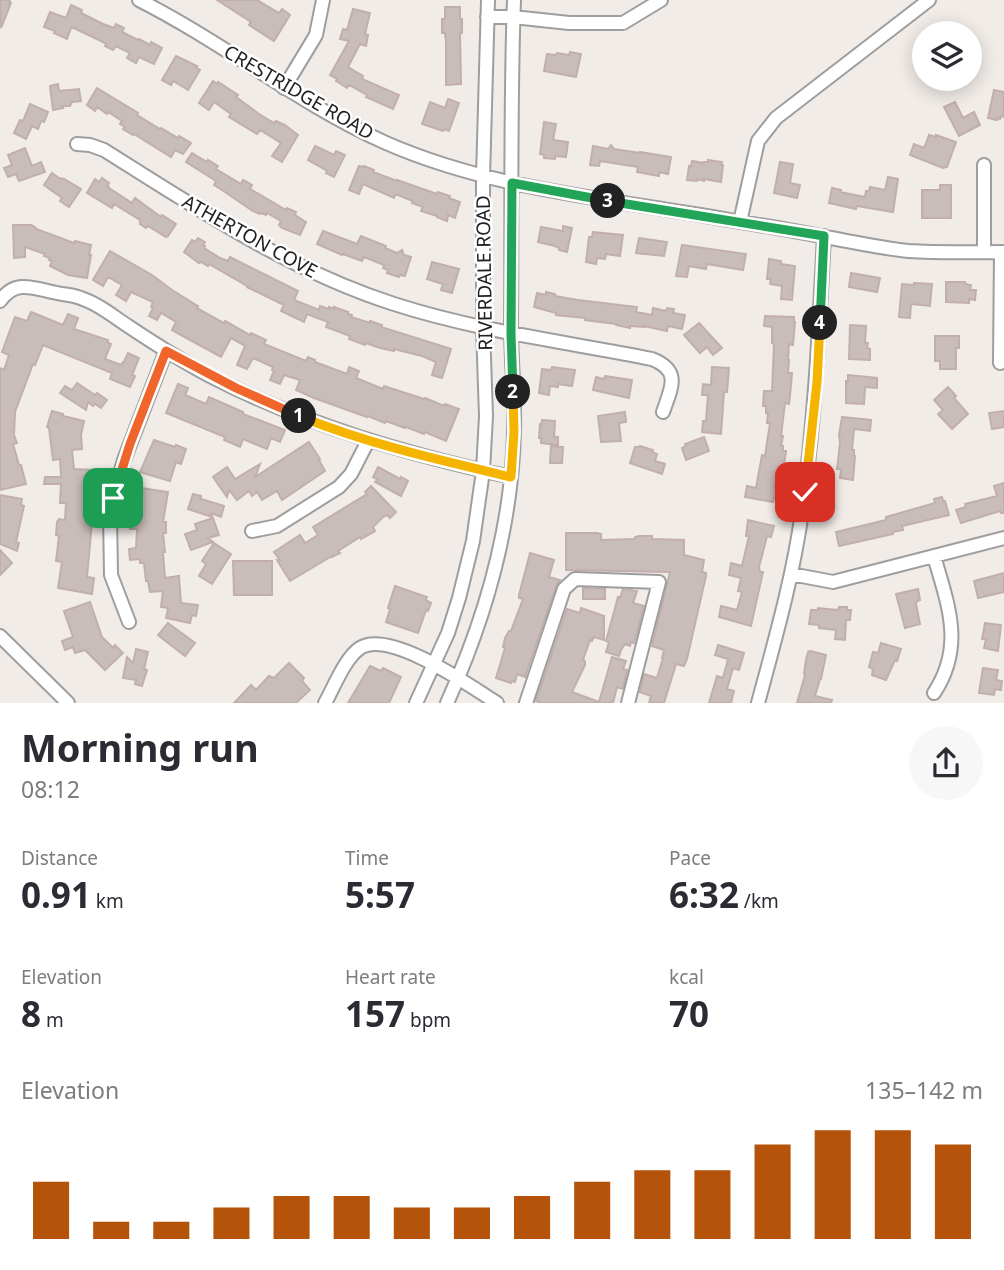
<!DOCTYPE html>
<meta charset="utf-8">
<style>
:root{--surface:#fff;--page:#f7f7f7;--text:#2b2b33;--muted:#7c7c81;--accent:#b45309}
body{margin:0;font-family:"Noto Sans",sans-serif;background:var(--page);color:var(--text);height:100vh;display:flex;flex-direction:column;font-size:26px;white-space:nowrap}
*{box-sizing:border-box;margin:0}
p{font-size:23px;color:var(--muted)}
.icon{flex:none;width:38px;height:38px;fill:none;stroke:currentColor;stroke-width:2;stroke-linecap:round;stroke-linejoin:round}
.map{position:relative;height:703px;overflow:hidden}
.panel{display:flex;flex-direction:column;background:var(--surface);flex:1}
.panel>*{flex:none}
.fabs{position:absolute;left:912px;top:21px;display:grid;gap:14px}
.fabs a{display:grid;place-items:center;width:70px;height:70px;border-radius:50%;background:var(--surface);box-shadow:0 4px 18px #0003;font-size:35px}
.pin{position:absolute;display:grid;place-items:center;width:60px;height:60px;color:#fff;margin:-30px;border-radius:14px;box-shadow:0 4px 10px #0006}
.km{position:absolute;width:35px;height:35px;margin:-18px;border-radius:50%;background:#222;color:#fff;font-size:19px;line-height:35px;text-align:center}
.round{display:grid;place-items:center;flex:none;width:74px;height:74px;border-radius:37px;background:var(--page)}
.summary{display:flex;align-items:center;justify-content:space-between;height:119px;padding:0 21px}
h1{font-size:38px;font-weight:700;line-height:52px}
.metrics{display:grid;grid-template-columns:repeat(3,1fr);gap:10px;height:119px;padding:7px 21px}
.metrics div{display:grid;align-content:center}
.metrics b{font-size:35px;font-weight:700}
.metrics small{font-size:19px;font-weight:400}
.metrics p{font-size:19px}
.chart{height:196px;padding:14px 21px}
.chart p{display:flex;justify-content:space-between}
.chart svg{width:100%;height:126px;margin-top:7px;stroke:var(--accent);stroke-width:6}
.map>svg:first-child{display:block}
.building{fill:#c9bdbb;stroke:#c2afab;stroke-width:2}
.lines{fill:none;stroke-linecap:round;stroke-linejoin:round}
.minor-casing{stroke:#9e9e9e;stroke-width:16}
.minor{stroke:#fff;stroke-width:12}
.split-1-casing{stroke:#fff;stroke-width:14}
.split-2-casing{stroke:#fff;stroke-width:14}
.split-3-casing{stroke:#fff;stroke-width:14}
.split-4-casing{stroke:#fff;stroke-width:14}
.split-5-casing{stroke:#fff;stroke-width:14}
.split-1{stroke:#f0652b;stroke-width:9}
.split-2{stroke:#f5b400;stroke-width:9}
.split-3{stroke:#22a559;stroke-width:9}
.split-4{stroke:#22a559;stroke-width:9}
.split-5{stroke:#f5b400;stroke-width:9}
.labels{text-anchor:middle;stroke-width:5;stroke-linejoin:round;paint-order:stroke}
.street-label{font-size:19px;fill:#212121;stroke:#fff}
</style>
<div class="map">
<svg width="1004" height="703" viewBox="0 0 1004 703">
<rect width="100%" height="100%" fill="#f1ece8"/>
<path class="building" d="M 0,0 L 10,0 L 9,2 L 11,3 L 1,28 Z
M 217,0 L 257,0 L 279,13 L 282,9 L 290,15 L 274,41 L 249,25 L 251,22 Z
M 71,5 L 82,10 L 81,13 L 103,24 L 114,28 L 116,24 L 124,28 L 122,32 L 138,40 L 139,39 L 150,45 L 151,42 L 162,48 L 154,64 L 139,57 L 136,63 L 127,58 L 130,53 L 116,46 L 113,50 L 105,46 L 106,44 L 103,42 L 74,28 L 71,28 L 67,39 L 54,33 L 55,31 L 44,27 L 50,12 L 66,18 Z
M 445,7 L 460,7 L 460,19 L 462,19 L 462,33 L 460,33 L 461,84 L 446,85 L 446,43 L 445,33 L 442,33 L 442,19 L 445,19 Z
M 353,9 L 370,13 L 365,34 L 368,35 L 366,46 L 360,44 L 348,67 L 363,76 L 362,79 L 399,95 L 393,109 L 366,97 L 367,95 L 349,85 L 347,88 L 336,81 L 337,79 L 330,75 L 349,41 L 340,39 L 343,29 L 347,30 Z
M 570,52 L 581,54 L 576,77 L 544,71 L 547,54 L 556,55 L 557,53 L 569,55 Z
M 176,56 L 197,66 L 196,67 L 200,70 L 188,90 L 173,81 L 171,85 L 162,80 Z
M 213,81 L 217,84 L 218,82 L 238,95 L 236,97 L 259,114 L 274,123 L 276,121 L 285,125 L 298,135 L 282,162 L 272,156 L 281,143 L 260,130 L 257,134 L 229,117 L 231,114 L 214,102 L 209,110 L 199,103 Z
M 58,84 L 59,91 L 79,89 L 81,101 L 72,102 L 70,106 L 62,106 L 63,108 L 53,110 L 50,86 Z
M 97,88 L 138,113 L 137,115 L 160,129 L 161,128 L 178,138 L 179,136 L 191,143 L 183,154 L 175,150 L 171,157 L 134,134 L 133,135 L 123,129 L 125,127 L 120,124 L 122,121 L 108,112 L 107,114 L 97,107 L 95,111 L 87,105 Z
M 994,90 L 1004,92 L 1004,117 L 1001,116 L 1000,119 L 998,118 L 997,120 L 988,118 Z
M 448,99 L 459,103 L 449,131 L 444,129 L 443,131 L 422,124 L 430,102 L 445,108 Z
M 955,102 L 963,118 L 974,112 L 980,125 L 959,136 L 944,107 Z
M 30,104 L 48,112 L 44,122 L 41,121 L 38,129 L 32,126 L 26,139 L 14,133 L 20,120 L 23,121 Z
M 544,122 L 556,124 L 553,140 L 568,142 L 566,157 L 555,156 L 555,159 L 544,158 L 544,155 L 540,154 Z
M 929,135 L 936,137 L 936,135 L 956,142 L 947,167 L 943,168 L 910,155 L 914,144 L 924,148 Z
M 611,145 L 614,149 L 640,153 L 640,152 L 671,157 L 668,174 L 659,172 L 659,176 L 637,172 L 638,167 L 600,161 L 599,166 L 590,165 L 593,146 L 608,149 Z
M 315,146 L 334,155 L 336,151 L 345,155 L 334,177 L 326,173 L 327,171 L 324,169 L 308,160 Z
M 25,148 L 32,166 L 41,162 L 45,172 L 19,181 L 16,174 L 8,177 L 4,168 L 12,165 L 8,155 Z
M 192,153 L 207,162 L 208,160 L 218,166 L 216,169 L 241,184 L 243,180 L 252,185 L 250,189 L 264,197 L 286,210 L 287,208 L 296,212 L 295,215 L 306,222 L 300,235 L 282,228 L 279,225 L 281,221 L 267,213 L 266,215 L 261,213 L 260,214 L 253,211 L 222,190 L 214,185 L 216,181 L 186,162 Z
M 708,160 L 722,162 L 721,165 L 723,165 L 721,182 L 704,179 L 704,181 L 697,179 L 697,181 L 687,180 L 689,166 L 691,167 L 692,161 L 704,163 L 704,162 L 708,162 Z
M 780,162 L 793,164 L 790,183 L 800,185 L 797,198 L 774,193 Z
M 359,166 L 364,167 L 364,166 L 374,170 L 373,172 L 397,181 L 397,180 L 437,194 L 438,192 L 450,196 L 449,198 L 460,202 L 455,218 L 448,215 L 447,221 L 437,217 L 437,216 L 421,211 L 423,207 L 412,203 L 413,201 L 398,195 L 395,195 L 394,198 L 363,184 L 359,194 L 349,190 Z
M 52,173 L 59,178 L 64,179 L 81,189 L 69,207 L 60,201 L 62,198 L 44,185 Z
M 888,177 L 898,179 L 893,212 L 857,206 L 856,209 L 829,203 L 832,188 L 841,190 L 840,192 L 865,197 L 866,191 L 869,191 L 870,187 L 885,190 Z
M 102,178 L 109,183 L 107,186 L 109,187 L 109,188 L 132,203 L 135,198 L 161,217 L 162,215 L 176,224 L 168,236 L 166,237 L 148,226 L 146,228 L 140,224 L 140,220 L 114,204 L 112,208 L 87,193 L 95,179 L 99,182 Z
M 940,185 L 951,185 L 951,218 L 922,218 L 922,190 L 940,190 Z
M 13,225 L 31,225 L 35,227 L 36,229 L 74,243 L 75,241 L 91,245 L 89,255 L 91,255 L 87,278 L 68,275 L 50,266 L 52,261 L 49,260 L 50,258 L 44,256 L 45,254 L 25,247 L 25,257 L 14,258 Z
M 563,226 L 572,228 L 567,252 L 559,250 L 559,248 L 555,246 L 538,242 L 541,227 L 563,231 Z
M 323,231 L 357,244 L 361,236 L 386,246 L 385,248 L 397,253 L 402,250 L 404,255 L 411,257 L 405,276 L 400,275 L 399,277 L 387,273 L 388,270 L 383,268 L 384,265 L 364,257 L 362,261 L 343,254 L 342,255 L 317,244 Z
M 593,232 L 623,235 L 620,256 L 606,254 L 605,259 L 597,258 L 596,264 L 586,262 L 589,237 L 592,237 Z
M 198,238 L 205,242 L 203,245 L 205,246 L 204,248 L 220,258 L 228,261 L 230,257 L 298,291 L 294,300 L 319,310 L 320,306 L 329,309 L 329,307 L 334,309 L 334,307 L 348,312 L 348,314 L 352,315 L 351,317 L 370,323 L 370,321 L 382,325 L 381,327 L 451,349 L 442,378 L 432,375 L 436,362 L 422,356 L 394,349 L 394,351 L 380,348 L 366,343 L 365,345 L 349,339 L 350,336 L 326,327 L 328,322 L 307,314 L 304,322 L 281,311 L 284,305 L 247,287 L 247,286 L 209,264 L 208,266 L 201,262 L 199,263 L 184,252 L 192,240 L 195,242 Z
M 639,238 L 667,242 L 664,256 L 636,253 Z
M 682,245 L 746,254 L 743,270 L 707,264 L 706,269 L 689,266 L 687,277 L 676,276 Z
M 110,251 L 152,275 L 172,290 L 198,306 L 197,308 L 224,323 L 225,321 L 250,335 L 251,333 L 266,340 L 264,344 L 306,361 L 308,357 L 315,360 L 315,362 L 347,374 L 349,367 L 359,371 L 356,378 L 383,389 L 384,386 L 424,399 L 425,398 L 444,406 L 445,404 L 459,409 L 446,441 L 425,432 L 424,434 L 406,427 L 405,428 L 386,421 L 385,423 L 368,416 L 367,417 L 314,398 L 296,390 L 300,380 L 284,375 L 280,384 L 270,380 L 274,371 L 272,370 L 273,367 L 253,358 L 247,369 L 237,365 L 245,346 L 231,338 L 221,357 L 181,335 L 172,330 L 176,322 L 161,313 L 157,320 L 149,316 L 153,308 L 151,307 L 153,302 L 131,292 L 126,301 L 116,295 L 122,285 L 108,277 L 103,286 L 93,280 Z
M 769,259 L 781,261 L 781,264 L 795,266 L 792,300 L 781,299 L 782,286 L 770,284 L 771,279 L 767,279 Z
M 432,262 L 459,269 L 452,293 L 441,290 L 443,284 L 427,279 Z
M 851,273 L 880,278 L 877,292 L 849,287 Z
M 946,282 L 965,282 L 965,284 L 971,285 L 970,290 L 976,290 L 975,300 L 969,299 L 969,303 L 946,302 Z
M 914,283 L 932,284 L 930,306 L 911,304 L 910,318 L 899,317 L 902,284 L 914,285 Z
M 546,292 L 555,294 L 555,296 L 578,300 L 637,307 L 636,312 L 652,315 L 653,308 L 666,311 L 667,308 L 674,309 L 673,313 L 685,315 L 682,329 L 668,326 L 667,331 L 644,326 L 644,327 L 630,326 L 630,328 L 616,325 L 616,324 L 585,320 L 585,318 L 556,315 L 556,313 L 534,307 L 537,293 L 546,295 Z
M 31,312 L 63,325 L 68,314 L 78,318 L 74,329 L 108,340 L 107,342 L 111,344 L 105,359 L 121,365 L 123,362 L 124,362 L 128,353 L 139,358 L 132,375 L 135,376 L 130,387 L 110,379 L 112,373 L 43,345 L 35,365 L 33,364 L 15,412 L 14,435 L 17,443 L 13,444 L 19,465 L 21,465 L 26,484 L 0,490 L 0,368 L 4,370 L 9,355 L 2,352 L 15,317 L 27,321 Z
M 765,316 L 794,317 L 794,322 L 795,322 L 793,345 L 789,344 L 788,360 L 789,360 L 788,373 L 792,373 L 791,386 L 789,404 L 785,403 L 781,436 L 783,436 L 781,446 L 783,446 L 783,451 L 786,451 L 783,471 L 778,470 L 774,488 L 777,488 L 773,502 L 745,497 L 747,486 L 756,488 L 762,455 L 765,456 L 770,423 L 767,423 L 768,413 L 766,413 L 766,406 L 763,406 L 764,391 L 772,391 L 774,344 L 772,343 L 772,327 L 764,326 Z
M 699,323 L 722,348 L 713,355 L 707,347 L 700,353 L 684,335 Z
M 850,325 L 866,326 L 865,343 L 868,343 L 867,348 L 870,349 L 870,360 L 849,359 Z
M 935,336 L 959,336 L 959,348 L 956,348 L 956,369 L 940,369 L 940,361 L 935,361 Z
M 552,367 L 575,370 L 572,386 L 558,384 L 558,387 L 550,386 L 549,395 L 539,393 L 542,369 L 551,370 Z
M 712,367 L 729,368 L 727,392 L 724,392 L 721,434 L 702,432 L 703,421 L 706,421 L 708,395 L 702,395 L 703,384 L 711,385 Z
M 848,375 L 877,378 L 877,388 L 865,387 L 864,404 L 846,403 L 846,381 L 848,381 Z
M 605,376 L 632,380 L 629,398 L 593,390 L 596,377 L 604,379 Z
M 77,383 L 95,395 L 97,393 L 107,400 L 101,408 L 95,404 L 93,406 L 88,402 L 86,410 L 60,393 L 65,386 L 72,390 Z
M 178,384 L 188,388 L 185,395 L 206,404 L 209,397 L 243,412 L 243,414 L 285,430 L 280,442 L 271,438 L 267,449 L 243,439 L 240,447 L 224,440 L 225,437 L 166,413 Z
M 948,387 L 956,396 L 954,398 L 968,414 L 952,429 L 938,414 L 943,410 L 934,400 Z
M 52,411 L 63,414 L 63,416 L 84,421 L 81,435 L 82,449 L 72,450 L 74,469 L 95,470 L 95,485 L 92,485 L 91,502 L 87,502 L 86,522 L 92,523 L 87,577 L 94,578 L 92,594 L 58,588 L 62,562 L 56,561 L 59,536 L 56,535 L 57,522 L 59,519 L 65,520 L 66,503 L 60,503 L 61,484 L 44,484 L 45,477 L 61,477 L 60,459 L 53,460 L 49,428 L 47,427 Z
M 1004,411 L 1004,427 L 992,429 L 989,413 Z
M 625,412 L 626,422 L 619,423 L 621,441 L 601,442 L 598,416 Z
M 842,417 L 871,420 L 870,431 L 854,429 L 852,450 L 854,450 L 854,455 L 855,456 L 853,480 L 840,478 L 841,469 L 837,469 L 840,443 L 839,435 Z
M 542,420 L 555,421 L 554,437 L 558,437 L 558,445 L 541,443 L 541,438 L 539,438 L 540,424 L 542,424 Z
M 704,437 L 709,451 L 686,460 L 682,448 L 686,446 L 685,444 Z
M 154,440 L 175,447 L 176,445 L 186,449 L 181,464 L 176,462 L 170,481 L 140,472 Z
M 309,442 L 320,459 L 319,460 L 325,471 L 282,500 L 277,491 L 262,500 L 257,492 L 252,496 L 249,491 L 237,500 L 229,490 L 227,497 L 213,477 L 227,467 L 235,479 L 260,464 L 255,477 Z
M 551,446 L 563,447 L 562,463 L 550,463 Z
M 640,446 L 653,450 L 652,452 L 657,454 L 655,461 L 665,464 L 662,474 L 630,463 L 635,447 L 640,447 Z
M 378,467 L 400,479 L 401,477 L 408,481 L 401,496 L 375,482 L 378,480 L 373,477 Z
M 1004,483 L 1004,513 L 1001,513 L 1000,511 L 961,523 L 956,510 L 966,507 L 965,504 L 997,496 L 994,486 Z
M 371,486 L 396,512 L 390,518 L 387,515 L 383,517 L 373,527 L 375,531 L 361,539 L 360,537 L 338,551 L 340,553 L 332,557 L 332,556 L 290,581 L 277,560 L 280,560 L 274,552 L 300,535 L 305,543 L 318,535 L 313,527 L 367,494 L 365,492 Z
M 135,487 L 168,492 L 163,522 L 166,522 L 166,533 L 163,533 L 165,552 L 163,552 L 165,578 L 179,576 L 181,603 L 198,605 L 196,616 L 192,615 L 190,623 L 166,618 L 168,608 L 161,607 L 163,591 L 150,592 L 148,581 L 146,581 L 144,563 L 140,563 L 140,559 L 130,560 L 129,549 L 136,548 L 137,529 L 130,529 L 130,518 L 138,519 L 141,498 L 133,497 Z
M 193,494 L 201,496 L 201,499 L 224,506 L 221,517 L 211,513 L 212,517 L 188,509 Z
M 0,495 L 22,499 L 21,505 L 24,506 L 16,542 L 19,543 L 17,551 L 0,544 Z
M 942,497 L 943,501 L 945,501 L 949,515 L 902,526 L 903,530 L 893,532 L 893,534 L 839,546 L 836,532 L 886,520 L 886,517 L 935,503 L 934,499 Z
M 213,518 L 219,535 L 208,538 L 213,542 L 191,550 L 185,534 L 197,530 L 195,524 Z
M 748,520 L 774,526 L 771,537 L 767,536 L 759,567 L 760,572 L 763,572 L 751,626 L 719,617 L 721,606 L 737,610 L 742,592 L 738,591 L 741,578 L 729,575 L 731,563 L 742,566 L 749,536 L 746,536 Z
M 566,533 L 597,533 L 601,534 L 601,540 L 635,539 L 635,537 L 639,536 L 652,536 L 652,539 L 684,540 L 684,555 L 704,560 L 702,572 L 706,573 L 706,576 L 687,659 L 684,666 L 676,664 L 664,703 L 649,703 L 651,696 L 640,692 L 644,674 L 657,678 L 663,658 L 662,658 L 664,650 L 652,646 L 670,572 L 566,570 Z
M 214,543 L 231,554 L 212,584 L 199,576 L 206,564 L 202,561 Z
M 0,550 L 12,563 L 0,575 Z
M 530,553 L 554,560 L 549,577 L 560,580 L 556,586 L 525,677 L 517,674 L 515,682 L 512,681 L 511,683 L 496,678 L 505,648 L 503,647 L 505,638 L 509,631 L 511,631 L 523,599 L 519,598 L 519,595 Z
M 233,561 L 272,561 L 272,595 L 234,595 Z
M 1004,573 L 1004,592 L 978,598 L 974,581 Z
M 395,586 L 427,597 L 426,600 L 431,603 L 428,611 L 426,610 L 418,633 L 386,622 L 390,609 L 388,608 Z
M 583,588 L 605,589 L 605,599 L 583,599 Z
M 623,589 L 637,591 L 633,603 L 644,606 L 634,643 L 631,642 L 630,646 L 625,644 L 621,650 L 619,656 L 606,652 L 609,642 L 606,641 L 618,597 L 620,598 Z
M 918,589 L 920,600 L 917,601 L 916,604 L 920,624 L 905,628 L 896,594 Z
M 90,602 L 102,637 L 113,648 L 115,645 L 123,653 L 105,670 L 85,650 L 75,653 L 73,647 L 65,650 L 62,641 L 73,637 L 64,611 Z
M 839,607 L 847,607 L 847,610 L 851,610 L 850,620 L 846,620 L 845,640 L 835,639 L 836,630 L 819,628 L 819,625 L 809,624 L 811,610 L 818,610 L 818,608 L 838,610 Z
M 581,608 L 604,616 L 604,640 L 594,637 L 592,641 L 590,640 L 583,660 L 585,661 L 585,665 L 572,692 L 599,702 L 612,657 L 626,661 L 623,669 L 627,670 L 623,689 L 617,687 L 613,703 L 542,703 L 536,701 L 567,609 L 580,613 Z
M 168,623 L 195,643 L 185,656 L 158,635 Z
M 985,623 L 1001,625 L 998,651 L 984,648 L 986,639 L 982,639 Z
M 881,643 L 901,649 L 897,661 L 895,660 L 886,680 L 872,675 L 873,669 L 869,667 L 873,652 L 878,653 Z
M 718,645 L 744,653 L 739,670 L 733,668 L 727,689 L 734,691 L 731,703 L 709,703 L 717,676 L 723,678 L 728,659 L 715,655 Z
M 136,649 L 148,652 L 144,669 L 147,670 L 142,686 L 135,684 L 136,680 L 123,678 L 127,657 L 133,663 Z
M 810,651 L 826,655 L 821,679 L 820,679 L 815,696 L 832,700 L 831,703 L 797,703 L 805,675 L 804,674 L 806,660 L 808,652 Z
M 289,663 L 304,678 L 302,681 L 310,690 L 296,703 L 234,703 L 251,685 L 256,690 L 269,676 L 274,678 Z
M 370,666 L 381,671 L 383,668 L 401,677 L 389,703 L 348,703 Z
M 983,668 L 998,670 L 996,680 L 1002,681 L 1001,690 L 995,689 L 994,695 L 979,693 Z"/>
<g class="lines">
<defs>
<path id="minor" d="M 139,0 C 224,43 299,104 386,143 C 487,187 593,197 700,215 C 740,222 780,228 820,236 C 849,241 879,248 909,251 C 940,253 972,252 1004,252
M 487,17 L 513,17 L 569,23 L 623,23 L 661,0
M 284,88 L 316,35 L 323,0
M 77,144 L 90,145 L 104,150 C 198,209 288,270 394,304 C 478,331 566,342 652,359 C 682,371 671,388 663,412
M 984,165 L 984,252
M 740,222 L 758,141 L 776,118 L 929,0
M 0,301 C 16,278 35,289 57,293 C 66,295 75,295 83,299 C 99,304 114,317 128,326 C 155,344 182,361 210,376 C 305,425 407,454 511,477
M 1000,363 L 1001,252
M 252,531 L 277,526 L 339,487 L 351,474 L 368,441
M 934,556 C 948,605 965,646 934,693
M 791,574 L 833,582 L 1004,538
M 129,622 L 111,575 L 110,514 L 113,498 L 124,460 L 166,351
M 0,636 L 68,703
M 325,703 C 334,687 345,658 360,648 C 390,629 470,686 497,703
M 416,703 L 448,633 L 459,598 L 473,541 L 483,471 L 486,416 L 483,328 L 483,177 L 488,0
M 447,703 C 486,617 512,526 514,431 C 515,395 511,360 511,325 C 512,217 510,108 514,0
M 526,703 L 564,589 L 575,579 L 659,582 L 628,703
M 758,703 C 775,640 793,577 802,512 C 815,420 819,329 824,236"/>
</defs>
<use href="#minor" class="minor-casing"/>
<use href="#minor" class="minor"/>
</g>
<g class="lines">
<defs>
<path id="split-1" d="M 113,498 L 130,444 L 166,351 L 236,388 L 299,416"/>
<path id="split-2" d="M 299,416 C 368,444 439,460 511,477 L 514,432 L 513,392"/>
<path id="split-3" d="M 513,392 L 511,334 L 512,183 L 608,201"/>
<path id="split-4" d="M 608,201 L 824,236 L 820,323"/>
<path id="split-5" d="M 805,492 L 817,382 L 820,323"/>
</defs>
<use href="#split-1" class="split-1-casing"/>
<use href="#split-2" class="split-2-casing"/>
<use href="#split-3" class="split-3-casing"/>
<use href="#split-4" class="split-4-casing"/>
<use href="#split-5" class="split-5-casing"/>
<use href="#split-1" class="split-1"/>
<use href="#split-2" class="split-2"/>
<use href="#split-3" class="split-3"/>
<use href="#split-4" class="split-4"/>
<use href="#split-5" class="split-5"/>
</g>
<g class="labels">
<g class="street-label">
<text transform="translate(299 92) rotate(30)" y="7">CRESTRIDGE ROAD</text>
<text transform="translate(250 236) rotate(29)" y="7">ATHERTON COVE</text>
<text transform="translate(484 273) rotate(-91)" y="7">RIVERDALE ROAD</text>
</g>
</g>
</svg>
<div class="fabs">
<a><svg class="icon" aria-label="layers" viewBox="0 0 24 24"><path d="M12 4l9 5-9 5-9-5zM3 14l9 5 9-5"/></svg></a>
</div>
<div class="pin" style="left:113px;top:498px;background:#1e9e55"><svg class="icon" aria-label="arrive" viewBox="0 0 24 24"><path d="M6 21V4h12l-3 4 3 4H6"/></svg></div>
<div class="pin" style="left:805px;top:492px;background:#d93025"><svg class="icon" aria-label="check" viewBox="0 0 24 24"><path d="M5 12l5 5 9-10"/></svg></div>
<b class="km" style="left:299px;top:416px">1</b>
<b class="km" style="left:513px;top:392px">2</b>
<b class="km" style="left:608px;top:201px">3</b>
<b class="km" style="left:820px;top:323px">4</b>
</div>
<section class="panel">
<div class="summary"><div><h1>Morning run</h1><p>08:12</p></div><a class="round"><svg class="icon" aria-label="share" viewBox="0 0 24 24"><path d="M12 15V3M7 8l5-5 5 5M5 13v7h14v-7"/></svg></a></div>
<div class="metrics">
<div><p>Distance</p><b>0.91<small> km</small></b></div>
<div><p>Time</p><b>5:57</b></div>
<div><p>Pace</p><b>6:32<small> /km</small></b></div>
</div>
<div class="metrics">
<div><p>Elevation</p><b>8<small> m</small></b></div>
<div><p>Heart rate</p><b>157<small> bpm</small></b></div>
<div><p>kcal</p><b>70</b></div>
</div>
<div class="chart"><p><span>Elevation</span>135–142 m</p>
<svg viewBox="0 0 160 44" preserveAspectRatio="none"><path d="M5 44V24M15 44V38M25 44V38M35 44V33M45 44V29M55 44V29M65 44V33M75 44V33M85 44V29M95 44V24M105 44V20M115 44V20M125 44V11M135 44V6M145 44V6M155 44V11"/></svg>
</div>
</section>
